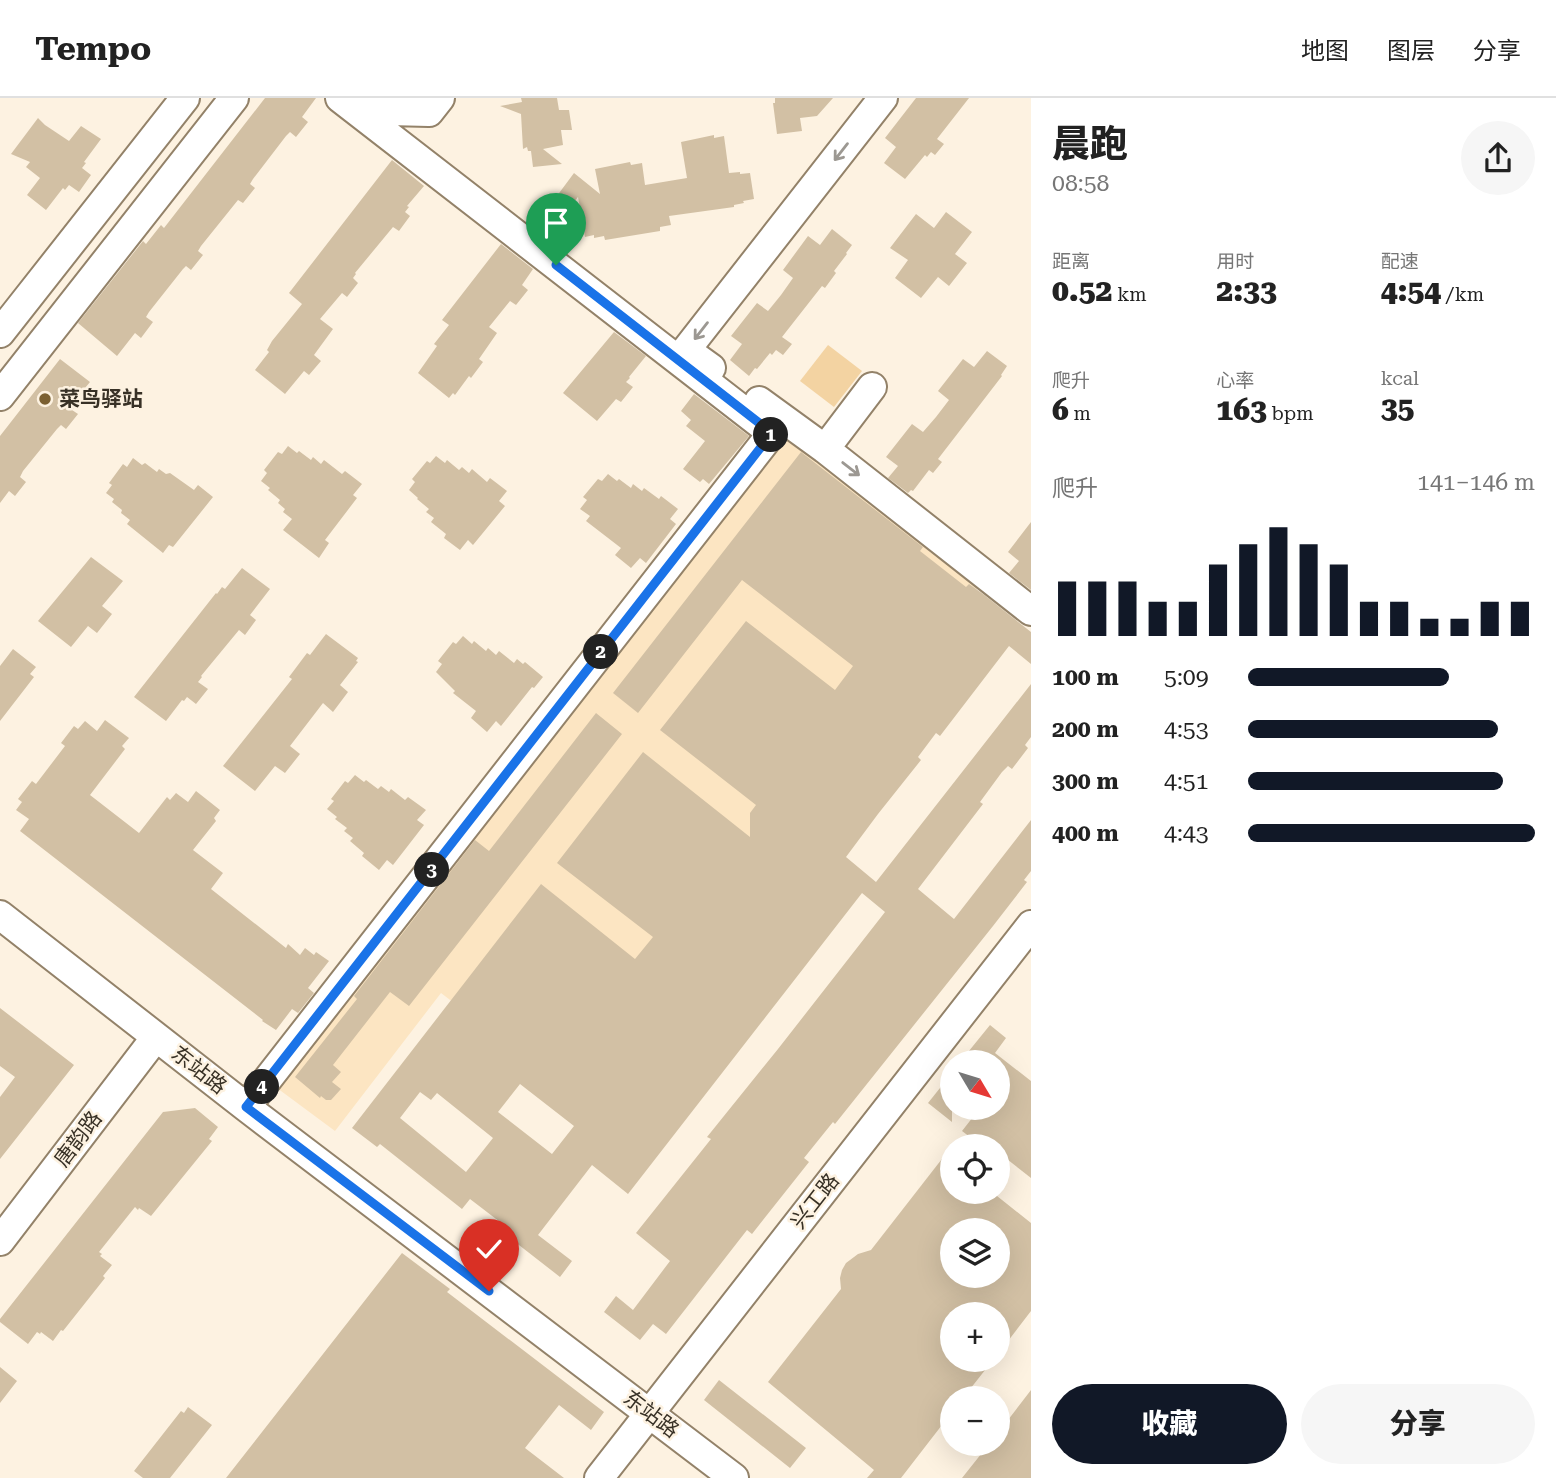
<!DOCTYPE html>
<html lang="zh">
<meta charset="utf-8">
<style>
:root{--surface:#fff;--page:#f6f6f6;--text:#222;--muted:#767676;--line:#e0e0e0;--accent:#111827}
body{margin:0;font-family:"Roboto Serif","Noto Sans SC",serif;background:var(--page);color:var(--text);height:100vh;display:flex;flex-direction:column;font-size:26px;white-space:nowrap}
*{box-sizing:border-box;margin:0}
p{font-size:23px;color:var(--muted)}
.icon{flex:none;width:38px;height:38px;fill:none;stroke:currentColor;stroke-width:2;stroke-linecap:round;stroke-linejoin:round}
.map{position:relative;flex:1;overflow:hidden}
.sheet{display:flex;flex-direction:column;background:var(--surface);width:525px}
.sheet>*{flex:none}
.needle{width:46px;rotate:128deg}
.tools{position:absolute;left:940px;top:952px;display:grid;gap:14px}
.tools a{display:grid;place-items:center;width:70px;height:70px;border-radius:50%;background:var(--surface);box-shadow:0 7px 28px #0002;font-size:35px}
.pin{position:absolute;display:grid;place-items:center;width:60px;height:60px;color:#fff;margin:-72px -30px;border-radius:50% 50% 50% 0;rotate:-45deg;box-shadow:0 0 7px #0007}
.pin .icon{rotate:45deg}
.km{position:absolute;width:35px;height:35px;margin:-18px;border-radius:50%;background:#222;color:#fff;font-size:19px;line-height:35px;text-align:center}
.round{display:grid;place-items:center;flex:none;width:74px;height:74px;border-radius:37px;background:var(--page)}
.overview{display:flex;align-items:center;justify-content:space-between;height:119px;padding:0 21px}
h1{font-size:38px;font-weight:800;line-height:52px}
.stats{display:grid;grid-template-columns:repeat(3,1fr);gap:10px;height:119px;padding:7px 21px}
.stats div{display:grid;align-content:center}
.stats b{font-size:30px;font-weight:800}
.stats small{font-size:19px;font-weight:400}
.stats p{font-size:19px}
.chart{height:196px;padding:14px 21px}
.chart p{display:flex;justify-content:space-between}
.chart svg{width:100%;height:126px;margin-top:7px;stroke:var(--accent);stroke-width:6}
.primary-button{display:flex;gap:14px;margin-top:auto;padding:14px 21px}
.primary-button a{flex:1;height:80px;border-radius:42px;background:var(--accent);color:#fff;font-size:28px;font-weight:800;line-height:80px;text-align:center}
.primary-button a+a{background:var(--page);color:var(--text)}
ul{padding:0 21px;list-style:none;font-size:23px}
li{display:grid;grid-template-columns:112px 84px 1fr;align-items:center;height:52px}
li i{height:18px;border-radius:9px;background:var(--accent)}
header{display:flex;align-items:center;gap:42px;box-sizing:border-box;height:98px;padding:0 35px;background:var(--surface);border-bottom:2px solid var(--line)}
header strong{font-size:33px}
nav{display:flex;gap:38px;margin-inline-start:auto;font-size:24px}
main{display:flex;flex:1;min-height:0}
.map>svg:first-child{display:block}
.built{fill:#fce5c2}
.grass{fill:#f3d3a2}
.building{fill:#d2c0a4;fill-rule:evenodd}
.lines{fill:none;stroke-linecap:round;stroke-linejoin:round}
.minor-casing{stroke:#938269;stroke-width:32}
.minor{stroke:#fff;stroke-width:28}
.oneway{stroke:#9c9892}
.route-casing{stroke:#fff;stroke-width:14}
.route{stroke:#1a73e8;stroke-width:9}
.poi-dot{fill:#7b6032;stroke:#fdf2e1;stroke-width:2.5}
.labels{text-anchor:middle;stroke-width:5;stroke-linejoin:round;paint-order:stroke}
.poi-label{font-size:21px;font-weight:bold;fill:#383126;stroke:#fdf2e1;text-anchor:start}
.street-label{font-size:21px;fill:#383126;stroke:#fdf2e1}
</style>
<header>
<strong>Tempo</strong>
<nav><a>地图</a><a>图层</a><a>分享</a></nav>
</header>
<main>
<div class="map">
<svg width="1031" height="1380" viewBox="0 0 1031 1380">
<rect width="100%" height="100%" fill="#fdf2e1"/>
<path class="built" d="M 787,330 L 983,482 L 587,1007 L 441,895 L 335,1033 L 277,990 Z"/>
<path class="grass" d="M 828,247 L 862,273 L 834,309 L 800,283 Z"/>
<path class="building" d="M 265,0 L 316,0 L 302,19 L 308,24 L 296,39 L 290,34 L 286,38 L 253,81 L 250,86 L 255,90 L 243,105 L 238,102 L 201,148 L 198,153 L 203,157 L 191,172 L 186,168 L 183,171 L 149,214 L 146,219 L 153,224 L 141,240 L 135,235 L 117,258 L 78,225 L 143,143 L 146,146 L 161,127 L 164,130 Z
M 521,0 L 557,0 L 559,12 L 569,12 L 572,32 L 561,32 L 563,47 L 543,51 L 562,66 L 533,69 L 531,53 L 528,53 L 527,49 L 523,51 L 521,16 L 500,8 L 522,4 Z
M 775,0 L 833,0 L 817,18 L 800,20 L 802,33 L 777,36 L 773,5 L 775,5 Z
M 916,0 L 969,0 L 937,41 L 944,46 L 935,57 L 931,54 L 927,59 L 925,57 L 905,81 L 884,65 L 896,49 L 885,40 Z
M 38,20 L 45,27 L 69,43 L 81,28 L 101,41 L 84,64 L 86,65 L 82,70 L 91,77 L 79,94 L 69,87 L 65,92 L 63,90 L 46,112 L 27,97 L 40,80 L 26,69 L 30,64 L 11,56 Z
M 714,37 L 714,40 L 724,38 L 729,75 L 740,74 L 740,76 L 750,75 L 754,101 L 743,103 L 744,105 L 734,107 L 734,109 L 669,118 L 671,127 L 660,129 L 660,133 L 605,142 L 604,138 L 594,140 L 594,137 L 585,139 L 578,99 L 561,120 L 548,110 L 574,75 L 600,96 L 595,71 L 630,64 L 631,67 L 642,65 L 645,87 L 687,80 L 681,44 Z
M 392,62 L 424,88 L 407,108 L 409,109 L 405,114 L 410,118 L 399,133 L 393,129 L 355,175 L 356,176 L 353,180 L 358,185 L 347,199 L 342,195 L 320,221 L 333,231 L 314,257 L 321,263 L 309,277 L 304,273 L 285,296 L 255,272 L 269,254 L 267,252 L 272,243 L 302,206 L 289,195 Z
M 946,114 L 972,134 L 955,156 L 967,165 L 949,188 L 938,179 L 921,200 L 895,180 L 908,162 L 890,150 L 916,116 L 934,130 Z
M 832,131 L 852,147 L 846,155 L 847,156 L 834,173 L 836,175 L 825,190 L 822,188 L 782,239 L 792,246 L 783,257 L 776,252 L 772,257 L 770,255 L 757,271 L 755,270 L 749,278 L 730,262 L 742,246 L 731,238 L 757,205 L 768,213 L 781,197 L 793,180 L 783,172 L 808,138 L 820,147 Z
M 501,146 L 533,171 L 522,187 L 528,192 L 516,207 L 510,203 L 489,229 L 497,235 L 479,261 L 483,264 L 471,280 L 469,278 L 455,297 L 453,295 L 449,300 L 418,275 L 437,248 L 434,246 L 449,227 L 442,222 Z
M 614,234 L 646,258 L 629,279 L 630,280 L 626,284 L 633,289 L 621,304 L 616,301 L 597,323 L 563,295 Z
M 987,253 L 1007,268 L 1001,277 L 1002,278 L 938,361 L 942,364 L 933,375 L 929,372 L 913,393 L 911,392 L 908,395 L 888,380 L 898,368 L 886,359 L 912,326 L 923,334 L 936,319 L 949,302 L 938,293 L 963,261 L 974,269 Z
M 60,261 L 90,284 L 73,305 L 76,308 L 72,312 L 78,316 L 66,331 L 61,327 L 57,331 L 23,373 L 20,379 L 26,384 L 15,398 L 9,393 L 0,405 L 0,338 Z
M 694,296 L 749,338 L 709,386 L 703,381 L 700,384 L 683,371 L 705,343 L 686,328 L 691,322 L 681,313 Z
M 288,348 L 297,355 L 299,353 L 311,362 L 313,359 L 321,366 L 324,362 L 342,376 L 345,373 L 362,386 L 353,397 L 357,400 L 325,442 L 329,445 L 319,460 L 283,432 L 292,421 L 283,414 L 285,411 L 278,405 L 280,402 L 268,392 L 270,390 L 261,383 L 267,375 L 264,372 L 278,354 L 282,356 Z
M 801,354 L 923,449 L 920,453 L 966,489 L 969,486 L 983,496 L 1031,534 L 1031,566 L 1009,548 L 940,638 L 936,635 L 918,659 L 921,662 L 878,716 L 846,759 L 876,784 L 1031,586 L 1031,639 L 1025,647 L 1028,650 L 1012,671 L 1008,668 L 1002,674 L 980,704 L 983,706 L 918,791 L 954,821 L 1031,722 L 1031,773 L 1024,782 L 1027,784 L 993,828 L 835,1026 L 833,1024 L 804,1060 L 809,1064 L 752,1136 L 747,1132 L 666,1236 L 653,1226 L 640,1242 L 604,1214 L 616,1198 L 633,1212 L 670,1163 L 636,1135 L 711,1041 L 707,1039 L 778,951 L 885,814 L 862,795 L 628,1096 L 592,1067 L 538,1137 L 572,1163 L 560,1179 L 496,1129 L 500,1124 L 470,1101 L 462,1111 L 380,1046 L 377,1049 L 352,1030 L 541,786 L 635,861 L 653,839 L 557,765 L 643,654 L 750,739 L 750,715 L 756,707 L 660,632 L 746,523 L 835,592 L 853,568 L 742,482 L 638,615 L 613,595 ZM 520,986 L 574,1028 L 552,1056 L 498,1014 ZM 420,994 L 431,1002 L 437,995 L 493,1040 L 466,1074 L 400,1020 Z
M 436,358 L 445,365 L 447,362 L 459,372 L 462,369 L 469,375 L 472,371 L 487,384 L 490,380 L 507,393 L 499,403 L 505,408 L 473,447 L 468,442 L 460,452 L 444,440 L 446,436 L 431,424 L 434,420 L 426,414 L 429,411 L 417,401 L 418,400 L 409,392 L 415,384 L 412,381 L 427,363 L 430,365 Z
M 133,360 L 142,367 L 145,365 L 157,374 L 159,371 L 166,376 L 170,375 L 194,392 L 198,387 L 213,399 L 173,449 L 169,447 L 163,455 L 127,426 L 130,422 L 121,415 L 122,412 L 112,404 L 114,401 L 106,395 L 112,387 L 109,385 L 123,366 L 127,369 Z
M 608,376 L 617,383 L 619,381 L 631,390 L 633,386 L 642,393 L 644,390 L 659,401 L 661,398 L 678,411 L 670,421 L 676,426 L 646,465 L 640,460 L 631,470 L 615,457 L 621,450 L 586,423 L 590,418 L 580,411 L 587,402 L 583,399 L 598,381 L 602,383 Z
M 1031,424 L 1031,492 L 1009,475 L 1019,463 L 1008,454 Z
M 91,459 L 123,483 L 102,508 L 112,516 L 97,535 L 88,528 L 71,549 L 38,523 Z
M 242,470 L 270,491 L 250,517 L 256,522 L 245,537 L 239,532 L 201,578 L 202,579 L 198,584 L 208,591 L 196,606 L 187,599 L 184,603 L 182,602 L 166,623 L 134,599 L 216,495 L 217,496 L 222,489 L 225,491 Z
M 326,536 L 358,560 L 356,563 L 358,564 L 340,587 L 348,594 L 333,614 L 323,605 L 290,648 L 300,656 L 285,675 L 275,668 L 255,693 L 223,668 L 292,581 L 289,579 L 307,555 L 310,557 Z
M 463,538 L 472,546 L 474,543 L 486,553 L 488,550 L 496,557 L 499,553 L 514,565 L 517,561 L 523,566 L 525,564 L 543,579 L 534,590 L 532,589 L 501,628 L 496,623 L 487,634 L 471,620 L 476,613 L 453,595 L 455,593 L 436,574 L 442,566 L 438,563 L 453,544 L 456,546 Z
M 13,551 L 36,569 L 30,576 L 34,579 L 0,623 L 0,568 Z
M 596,615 L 622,636 L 409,908 L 390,894 L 333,967 L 341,974 L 332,984 L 341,991 L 331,1002 L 326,1002 L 321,998 L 320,1000 L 295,979 L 357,901 L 354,898 L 475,742 L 489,753 Z
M 105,622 L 129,640 L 122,648 L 125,651 L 90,697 L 139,735 L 167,699 L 170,702 L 176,695 L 188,704 L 196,693 L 220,712 L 214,720 L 216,723 L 193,752 L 223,775 L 211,791 L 286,850 L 288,846 L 300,857 L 305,850 L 314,857 L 316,854 L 329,863 L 308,890 L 314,895 L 298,915 L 292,911 L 276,932 L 262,923 L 263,922 L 20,733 L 29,721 L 16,712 L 22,704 L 18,701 L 32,683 L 36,686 L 65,648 L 61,645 L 74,628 L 78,631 L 85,623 L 97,633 Z
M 355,677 L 364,684 L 366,682 L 378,691 L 381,688 L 389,694 L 391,691 L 405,702 L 408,699 L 426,712 L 417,722 L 424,727 L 393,767 L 387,762 L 379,772 L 362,758 L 364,755 L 350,743 L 353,740 L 344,733 L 347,730 L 335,721 L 337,719 L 327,711 L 334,703 L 331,701 L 345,683 L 348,685 Z
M 0,910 L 74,967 L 0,1061 L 0,999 L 15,979 L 0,968 Z
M 990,927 L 1006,940 L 995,955 L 1031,983 L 1031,1080 L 998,1054 L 998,1048 L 990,1048 L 977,1038 L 974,1042 L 962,1033 L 980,1010 L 998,1010 L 998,964 L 960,964 Z
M 952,975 L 952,1024 L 928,1005 Z
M 195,1010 L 218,1029 L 209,1041 L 212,1043 L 151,1118 L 139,1110 L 138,1112 L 135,1109 L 99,1154 L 102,1156 L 100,1158 L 112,1167 L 103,1178 L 105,1180 L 63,1233 L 61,1232 L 53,1243 L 41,1234 L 40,1236 L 37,1234 L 28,1246 L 0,1224 L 0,1221 L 163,1014 Z
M 952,1048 L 952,1094 L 992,1094 L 1031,1125 L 1031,1213 L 998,1256 L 998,1216 L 952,1216 L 952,1262 L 993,1262 L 963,1300 L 952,1300 L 952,1314 L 901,1380 L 867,1380 L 874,1372 L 768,1284 L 841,1191 L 840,1180 L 842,1172 L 846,1165 L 858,1156 L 871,1152 ZM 952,1132 L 998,1132 L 998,1178 L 952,1178 Z
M 402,1155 L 450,1191 L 447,1194 L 604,1314 L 591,1332 L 559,1307 L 525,1350 L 564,1380 L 226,1380 Z
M 0,1269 L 17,1283 L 0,1305 Z
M 719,1282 L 806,1350 L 790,1370 L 704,1302 Z
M 1031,1292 L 1031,1380 L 962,1380 L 989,1346 L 998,1346 L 998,1335 Z
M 188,1309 L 212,1327 L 170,1380 L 143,1380 L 134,1373 L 181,1313 L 184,1315 Z"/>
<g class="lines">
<defs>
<path id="minor" d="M 375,0 L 389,13 L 429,14 L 440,0
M 0,235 L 185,0
M 711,270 L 686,252 L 883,0
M 0,298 L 234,0
M 759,303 L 825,351 L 1031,513
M 825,351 L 872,289
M 0,817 L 246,1009 L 734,1380
M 246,1009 L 772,335 L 340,0
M 0,1143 L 156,939
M 599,1380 L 1031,827"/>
</defs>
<use href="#minor" class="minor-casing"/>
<use href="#minor" class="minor"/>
</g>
<defs><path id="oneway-shaft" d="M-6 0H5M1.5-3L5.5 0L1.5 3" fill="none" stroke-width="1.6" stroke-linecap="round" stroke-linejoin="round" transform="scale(1.75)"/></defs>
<g class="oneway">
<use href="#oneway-shaft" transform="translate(841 54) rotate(128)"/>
<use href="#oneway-shaft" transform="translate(701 233) rotate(128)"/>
<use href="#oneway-shaft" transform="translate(851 371) rotate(38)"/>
</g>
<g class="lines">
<defs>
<path id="route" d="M 489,1193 L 246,1009 L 772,335 L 556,167"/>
</defs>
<use href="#route" class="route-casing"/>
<use href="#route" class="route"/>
</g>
<circle class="poi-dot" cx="45" cy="301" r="7"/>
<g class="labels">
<g class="poi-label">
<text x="59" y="308">菜鸟驿站</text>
</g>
<g class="street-label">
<text transform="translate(199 972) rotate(38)" y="7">东站路</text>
<text transform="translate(78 1041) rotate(-53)" y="7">唐韵路</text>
<text transform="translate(815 1103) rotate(-52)" y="7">兴工路</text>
<text transform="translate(651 1316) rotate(37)" y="7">东站路</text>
</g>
</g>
</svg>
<div class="tools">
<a><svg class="needle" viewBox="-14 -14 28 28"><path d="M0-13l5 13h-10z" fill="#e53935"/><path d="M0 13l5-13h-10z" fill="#767676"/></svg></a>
<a><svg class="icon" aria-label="locate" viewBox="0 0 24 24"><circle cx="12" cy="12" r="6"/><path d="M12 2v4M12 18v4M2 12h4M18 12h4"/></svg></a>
<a><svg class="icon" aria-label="layers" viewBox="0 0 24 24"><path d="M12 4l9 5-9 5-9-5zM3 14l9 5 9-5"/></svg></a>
<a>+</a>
<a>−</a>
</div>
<div class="pin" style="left:556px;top:167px;background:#1e9e55"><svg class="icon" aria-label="arrive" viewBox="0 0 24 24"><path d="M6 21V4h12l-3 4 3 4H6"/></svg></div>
<div class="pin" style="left:489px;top:1193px;background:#d93025"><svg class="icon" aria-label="check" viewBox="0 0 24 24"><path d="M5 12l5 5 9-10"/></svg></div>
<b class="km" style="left:771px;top:337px">1</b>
<b class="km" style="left:601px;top:554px">2</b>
<b class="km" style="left:432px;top:772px">3</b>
<b class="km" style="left:262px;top:989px">4</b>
</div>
<section class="sheet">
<div class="overview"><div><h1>晨跑</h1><p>08:58</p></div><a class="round"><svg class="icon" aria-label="share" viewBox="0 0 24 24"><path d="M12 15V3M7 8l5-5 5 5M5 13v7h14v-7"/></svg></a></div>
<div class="stats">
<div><p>距离</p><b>0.52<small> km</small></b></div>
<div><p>用时</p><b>2:33</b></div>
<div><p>配速</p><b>4:54<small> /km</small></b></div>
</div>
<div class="stats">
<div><p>爬升</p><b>6<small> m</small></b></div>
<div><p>心率</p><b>163<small> bpm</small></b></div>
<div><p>kcal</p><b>35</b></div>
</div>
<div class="chart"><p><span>爬升</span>141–146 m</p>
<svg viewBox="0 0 160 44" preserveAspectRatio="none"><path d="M5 44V25M15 44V25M25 44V25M35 44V32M45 44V32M55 44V19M65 44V12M75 44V6M85 44V12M95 44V19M105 44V32M115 44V32M125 44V38M135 44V38M145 44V32M155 44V32"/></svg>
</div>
<ul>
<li><b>100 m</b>5:09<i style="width:70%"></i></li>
<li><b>200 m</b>4:53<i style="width:87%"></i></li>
<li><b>300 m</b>4:51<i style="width:89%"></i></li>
<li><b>400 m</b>4:43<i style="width:100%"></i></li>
</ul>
<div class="primary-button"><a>收藏</a><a>分享</a></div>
</section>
</main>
